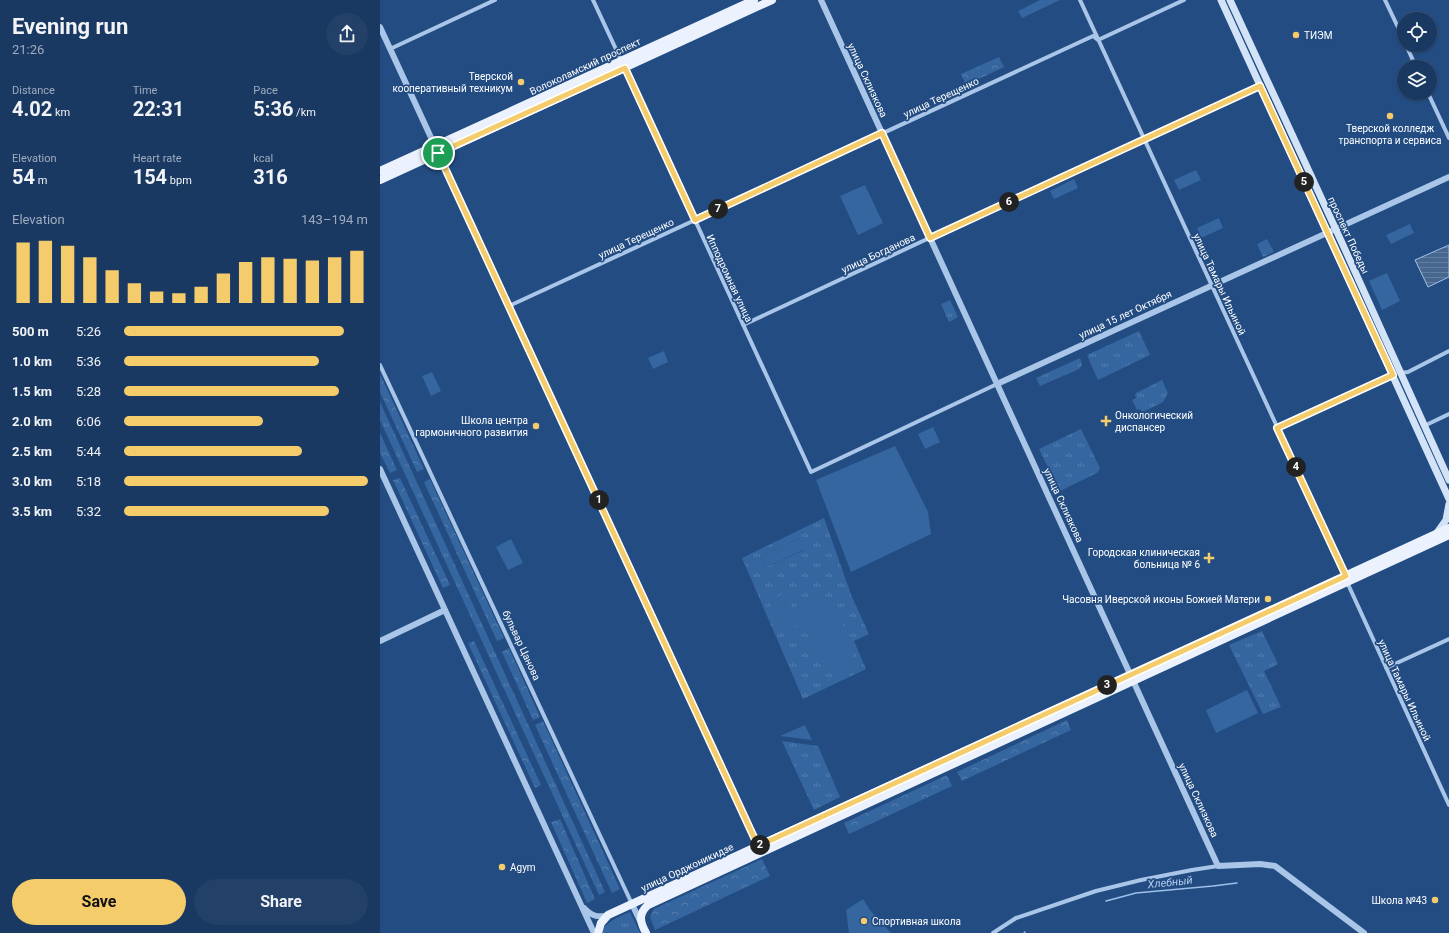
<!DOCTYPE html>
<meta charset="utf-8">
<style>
:root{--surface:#1a3962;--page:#234068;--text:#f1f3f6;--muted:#9facbe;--line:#385377;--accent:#f4cc6b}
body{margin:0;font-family:Roboto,sans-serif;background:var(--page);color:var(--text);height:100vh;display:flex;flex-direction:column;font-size:15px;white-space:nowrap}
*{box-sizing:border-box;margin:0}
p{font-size:13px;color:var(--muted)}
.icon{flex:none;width:22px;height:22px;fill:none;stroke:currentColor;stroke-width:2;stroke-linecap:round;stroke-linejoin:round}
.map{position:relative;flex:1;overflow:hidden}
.drawer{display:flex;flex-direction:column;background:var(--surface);width:380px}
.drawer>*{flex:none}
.buttons{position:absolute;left:1017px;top:12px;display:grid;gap:8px}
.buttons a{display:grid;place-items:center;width:40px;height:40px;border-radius:50%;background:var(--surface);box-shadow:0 1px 3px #0004,0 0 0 1px var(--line);font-size:20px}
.pin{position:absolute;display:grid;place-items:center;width:34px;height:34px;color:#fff;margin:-17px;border:2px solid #fff;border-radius:50%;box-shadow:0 1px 4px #0007}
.km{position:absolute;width:20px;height:20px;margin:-10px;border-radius:50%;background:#222;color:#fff;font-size:11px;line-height:20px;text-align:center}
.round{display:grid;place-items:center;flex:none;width:42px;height:42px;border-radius:21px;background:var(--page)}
.overview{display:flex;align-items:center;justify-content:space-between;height:68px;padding:0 12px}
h1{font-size:22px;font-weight:700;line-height:30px}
.figures{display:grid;grid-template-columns:repeat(3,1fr);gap:6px;height:68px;padding:4px 12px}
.figures div{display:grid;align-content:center}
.figures b{font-size:20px;font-weight:700}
.figures small{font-size:11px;font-weight:400}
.figures p{font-size:11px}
.chart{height:112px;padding:8px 12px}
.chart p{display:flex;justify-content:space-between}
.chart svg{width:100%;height:72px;margin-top:4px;stroke:var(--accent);stroke-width:6}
.action{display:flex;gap:8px;margin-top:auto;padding:8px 12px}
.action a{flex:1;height:46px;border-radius:24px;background:var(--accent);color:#111;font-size:16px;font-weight:700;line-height:46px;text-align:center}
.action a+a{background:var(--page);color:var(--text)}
ul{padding:0 12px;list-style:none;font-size:13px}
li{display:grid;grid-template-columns:64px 48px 1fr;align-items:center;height:30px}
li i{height:10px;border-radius:5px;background:var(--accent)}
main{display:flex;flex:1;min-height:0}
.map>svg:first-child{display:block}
.grass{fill:url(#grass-tufts);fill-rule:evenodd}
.forest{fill:url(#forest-crowns)}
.park{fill:#3666a0}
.water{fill:url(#water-rules);stroke:#9dc0e9}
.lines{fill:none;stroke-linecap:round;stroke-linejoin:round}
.stream{stroke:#9dc0e9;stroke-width:1.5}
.minor{stroke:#a9c6e8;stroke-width:4}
.tertiary{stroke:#a9c6e8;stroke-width:6}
.secondary{stroke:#d3e3f7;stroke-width:7}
.primary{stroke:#ebf2fe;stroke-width:8}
.route-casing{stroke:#fff;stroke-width:8}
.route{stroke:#f4cc6b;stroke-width:5}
.poi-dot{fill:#f4cc6b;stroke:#224c82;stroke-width:1.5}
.labels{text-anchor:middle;stroke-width:3.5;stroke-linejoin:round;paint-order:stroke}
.poi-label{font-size:10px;fill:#fff;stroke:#224c82;text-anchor:end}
.street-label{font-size:10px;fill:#fff;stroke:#224c82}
.water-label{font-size:11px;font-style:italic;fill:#b4cff0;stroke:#224c82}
</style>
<main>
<section class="drawer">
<div class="overview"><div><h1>Evening run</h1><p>21:26</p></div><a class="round"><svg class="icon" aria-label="share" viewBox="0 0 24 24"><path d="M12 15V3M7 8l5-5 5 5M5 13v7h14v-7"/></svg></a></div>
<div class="figures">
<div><p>Distance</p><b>4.02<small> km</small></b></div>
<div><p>Time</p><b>22:31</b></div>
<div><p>Pace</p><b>5:36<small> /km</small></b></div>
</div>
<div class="figures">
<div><p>Elevation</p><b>54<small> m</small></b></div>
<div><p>Heart rate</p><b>154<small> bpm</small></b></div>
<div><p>kcal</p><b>316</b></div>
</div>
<div class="chart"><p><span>Elevation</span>143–194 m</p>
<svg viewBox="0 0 160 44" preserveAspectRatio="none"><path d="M5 44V7M15 44V6M25 44V9M35 44V16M45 44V24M55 44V32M65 44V37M75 44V38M85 44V34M95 44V26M105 44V19M115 44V16M125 44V17M135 44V18M145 44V16M155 44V12"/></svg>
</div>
<ul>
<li><b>500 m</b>5:26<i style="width:90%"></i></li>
<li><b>1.0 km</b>5:36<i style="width:80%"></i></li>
<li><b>1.5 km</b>5:28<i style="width:88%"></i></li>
<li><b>2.0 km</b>6:06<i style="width:57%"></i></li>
<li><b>2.5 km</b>5:44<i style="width:73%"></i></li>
<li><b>3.0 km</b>5:18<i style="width:100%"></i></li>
<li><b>3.5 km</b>5:32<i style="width:84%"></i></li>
</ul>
<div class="action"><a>Save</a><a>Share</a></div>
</section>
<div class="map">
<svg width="1069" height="933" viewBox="0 0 1069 933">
<defs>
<pattern id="grass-tufts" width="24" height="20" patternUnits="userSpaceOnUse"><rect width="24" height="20" fill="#3666a0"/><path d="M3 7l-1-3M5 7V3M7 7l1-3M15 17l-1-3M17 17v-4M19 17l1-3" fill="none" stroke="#547dae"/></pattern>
<pattern id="forest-crowns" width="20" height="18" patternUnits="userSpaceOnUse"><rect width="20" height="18" fill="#3666a0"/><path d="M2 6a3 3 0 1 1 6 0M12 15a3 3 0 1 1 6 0" fill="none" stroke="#547dae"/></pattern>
<pattern id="water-rules" width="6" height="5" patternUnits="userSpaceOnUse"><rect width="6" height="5" fill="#48678f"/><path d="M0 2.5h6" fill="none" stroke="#637ea0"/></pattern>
</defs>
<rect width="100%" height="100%" fill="#224c82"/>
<path class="grass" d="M 570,300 L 578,317 L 569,322 L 561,304 Z
M 759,331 L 770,355 L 718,380 L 707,355 Z
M 700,358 L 702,365 L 699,369 L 660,386 L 656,378 Z
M 782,380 L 788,393 L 783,402 L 763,412 L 759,409 L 757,410 L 752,400 L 756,398 L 755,395 L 756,393 Z
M 0,402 L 225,892 L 219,895 L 0,420 Z
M 701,429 L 720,468 L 717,473 L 680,491 L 659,449 Z
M 444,518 L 472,597 L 489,634 L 474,641 L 486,669 L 423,699 L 362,558 ZM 419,538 L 424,550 L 386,567 L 381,556 Z
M 882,631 L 898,664 L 884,671 L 901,707 L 883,714 L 849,645 Z
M 402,741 L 438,746 L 460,797 L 434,810 Z
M 250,912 L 260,933 L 221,933 C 227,921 238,917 250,912 Z"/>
<path class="forest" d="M 619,57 L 624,67 L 586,85 L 581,74 Z
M 887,239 L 894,252 L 883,257 L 877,244 Z
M 0,374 L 44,469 L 37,472 L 0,392 Z
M 0,433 L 17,470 L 10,473 L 0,453 Z
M 20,478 L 70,585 L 63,588 L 13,480 Z
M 50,479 L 124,638 L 117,641 L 44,482 Z
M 94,641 L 161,785 L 155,788 L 88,643 Z
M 129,648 L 160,717 L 153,720 L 122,652 Z
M 687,720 L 691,730 L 582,781 L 577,772 Z
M 163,721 L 240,889 L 232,893 L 155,725 Z
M 567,775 L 572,786 L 469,834 L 464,823 Z
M 180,819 L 215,899 L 207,903 L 171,822 Z
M 382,859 L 390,876 L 275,930 L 270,917 L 274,909 Z"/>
<path class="park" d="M 660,0 L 680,0 L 642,18 L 638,11 Z
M 816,170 L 821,180 L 799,190 L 794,180 Z
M 694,179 L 698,188 L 674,199 L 670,191 Z
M 485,185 L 503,223 L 478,235 L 460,196 Z
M 839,218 L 843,228 L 821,238 L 817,228 Z
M 1030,224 L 1034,233 L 1011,244 L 1006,235 Z
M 1007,273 L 1020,301 L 1002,310 L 989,281 Z
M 284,351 L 288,362 L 273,369 L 268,358 Z
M 52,372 L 61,391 L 51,396 L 42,376 Z
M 553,427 L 560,442 L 545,449 L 538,434 Z
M 515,446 L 548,512 L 551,534 L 471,572 L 436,480 Z
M 419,538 L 425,549 L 386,567 L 381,556 Z
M 131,539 L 143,563 L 128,570 L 116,547 Z
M 405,593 L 419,624 L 403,631 L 389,601 Z
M 435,594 L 443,594 L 452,600 L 473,649 C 474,656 472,664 465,668 C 458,673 448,671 442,665 C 435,656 426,627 421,615 C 419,604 425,597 435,594 Z
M 867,690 L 878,713 L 836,733 L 826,710 Z
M 425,725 L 432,740 L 400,736 Z
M 483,899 L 490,910 L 511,933 L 469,933 L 466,910 Z"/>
<path class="water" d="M 1069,245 L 1069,277 L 1048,287 L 1035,260 Z"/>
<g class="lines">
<path class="stream" d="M 726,901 L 756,893 L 833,886 L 857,883
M 644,933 L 645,932"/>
<path class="minor" d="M 213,0 L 241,60
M 700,0 L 966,576
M 1005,0 L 1024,40
M 1026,45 L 1036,67
M 10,49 L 115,0
M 245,68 L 431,472 L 617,384
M 1048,93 L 1069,138
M 129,306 L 713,36 L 718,40 L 804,0
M 363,325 L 545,240 L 880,86
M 0,365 L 252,904
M 1020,373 L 1028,372 L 1069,351
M 1044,426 L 1069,414
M 897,428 L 1013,375
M 967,582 L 1069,805
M 1006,668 L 1069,639
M 613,933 L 636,918 L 716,891 L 761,880 L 812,870 L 838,866"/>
<path class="tertiary" d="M 441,0 L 838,866 L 880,864 L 895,866 L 984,933
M 0,27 L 378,846
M 617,384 L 1069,177
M 0,469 L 214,933
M 0,641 L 65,610
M 252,904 L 260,921
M 204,908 C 211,916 218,918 228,915"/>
<path class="secondary" d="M 841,0 L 1069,499
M 850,0 L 963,245 L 1069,480
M 1056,534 L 1066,520 L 1069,504"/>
<path class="primary" d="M 0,171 L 374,0
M 0,180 L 392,0
M 218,933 L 221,923 L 228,915 L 1069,528
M 266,933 C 260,922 258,914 268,905 L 1069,535"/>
</g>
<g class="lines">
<defs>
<path id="route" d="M 245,68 L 315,220 L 502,133 L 550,238 L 880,86 L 1013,375 L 897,428 L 966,576 L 378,846 L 58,153 Z"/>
</defs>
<use href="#route" class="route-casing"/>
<use href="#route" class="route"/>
</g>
<g class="poi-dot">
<circle cx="916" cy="35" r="4"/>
<circle cx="141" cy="82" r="4"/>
<circle cx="1010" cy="116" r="4"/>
<path d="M724 415h4v4h4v4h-4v4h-4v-4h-4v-4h4z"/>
<circle cx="156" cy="426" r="4"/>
<path d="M827 552h4v4h4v4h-4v4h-4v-4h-4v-4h4z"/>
<circle cx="888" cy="599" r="4"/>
<circle cx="122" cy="867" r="4"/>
<circle cx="1055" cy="900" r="4"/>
<circle cx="484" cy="921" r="4"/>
</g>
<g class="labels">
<g class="poi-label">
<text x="924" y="39" text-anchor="start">ТИЭМ</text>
<text x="133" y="80">Тверской<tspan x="133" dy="12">кооперативный техникум</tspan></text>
<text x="1010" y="132" text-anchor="middle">Тверской колледж<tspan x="1010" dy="12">транспорта и сервиса</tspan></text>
<text x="735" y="419" text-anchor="start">Онкологический<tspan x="735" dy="12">диспансер</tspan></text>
<text x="148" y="424">Школа центра<tspan x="148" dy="12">гармоничного развития</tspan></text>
<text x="820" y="556">Городская клиническая<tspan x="820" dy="12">больница № 6</tspan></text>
<text x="880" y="603">Часовня Иверской иконы Божией Матери</text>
<text x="130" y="871" text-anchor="start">Agym</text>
<text x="1047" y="904">Школа №43</text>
<text x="492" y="925" text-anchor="start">Спортивная школа</text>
</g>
<g class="street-label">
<text transform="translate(205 66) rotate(-25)" y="4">Волоколамский проспект</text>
<text transform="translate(488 80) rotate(65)" y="4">улица Склизкова</text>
<text transform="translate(561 97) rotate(-25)" y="4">улица Терещенко</text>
<text transform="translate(969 235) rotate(65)" y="4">проспект Победы</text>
<text transform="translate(256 238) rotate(-25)" y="4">улица Терещенко</text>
<text transform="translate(498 253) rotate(-25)" y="4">улица Богданова</text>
<text transform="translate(350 278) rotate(65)" y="4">Ипподромная улица</text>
<text transform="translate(840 284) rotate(65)" y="4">улица Тамары Ильиной</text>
<text transform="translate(745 314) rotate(-25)" y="4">улица 15 лет Октября</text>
<text transform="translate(684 505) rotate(65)" y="4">улица Склизкова</text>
<text transform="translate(142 645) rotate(65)" y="4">бульвар Цанова</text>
<text transform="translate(1025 690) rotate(65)" y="4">улица Тамары Ильиной</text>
<text transform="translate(819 800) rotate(65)" y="4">улица Склизкова</text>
<text transform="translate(307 867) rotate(-25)" y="4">улица Орджоникидзе</text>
</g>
<g class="water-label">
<text transform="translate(790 882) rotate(-6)" y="4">Хлебный</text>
</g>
</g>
</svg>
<div class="buttons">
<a><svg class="icon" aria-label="locate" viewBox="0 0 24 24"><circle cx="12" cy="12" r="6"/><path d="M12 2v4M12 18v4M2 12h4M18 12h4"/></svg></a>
<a><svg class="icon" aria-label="layers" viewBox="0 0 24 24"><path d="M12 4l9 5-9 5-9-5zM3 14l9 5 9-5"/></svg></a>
</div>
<div class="pin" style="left:58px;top:153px;background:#1e9e55"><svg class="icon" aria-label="arrive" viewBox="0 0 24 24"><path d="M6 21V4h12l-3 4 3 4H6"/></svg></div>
<b class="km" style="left:219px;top:500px">1</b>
<b class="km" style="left:380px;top:845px">2</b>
<b class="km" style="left:727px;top:685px">3</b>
<b class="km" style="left:916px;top:467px">4</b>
<b class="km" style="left:924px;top:182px">5</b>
<b class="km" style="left:629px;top:202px">6</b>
<b class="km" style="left:338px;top:209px">7</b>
</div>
</main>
